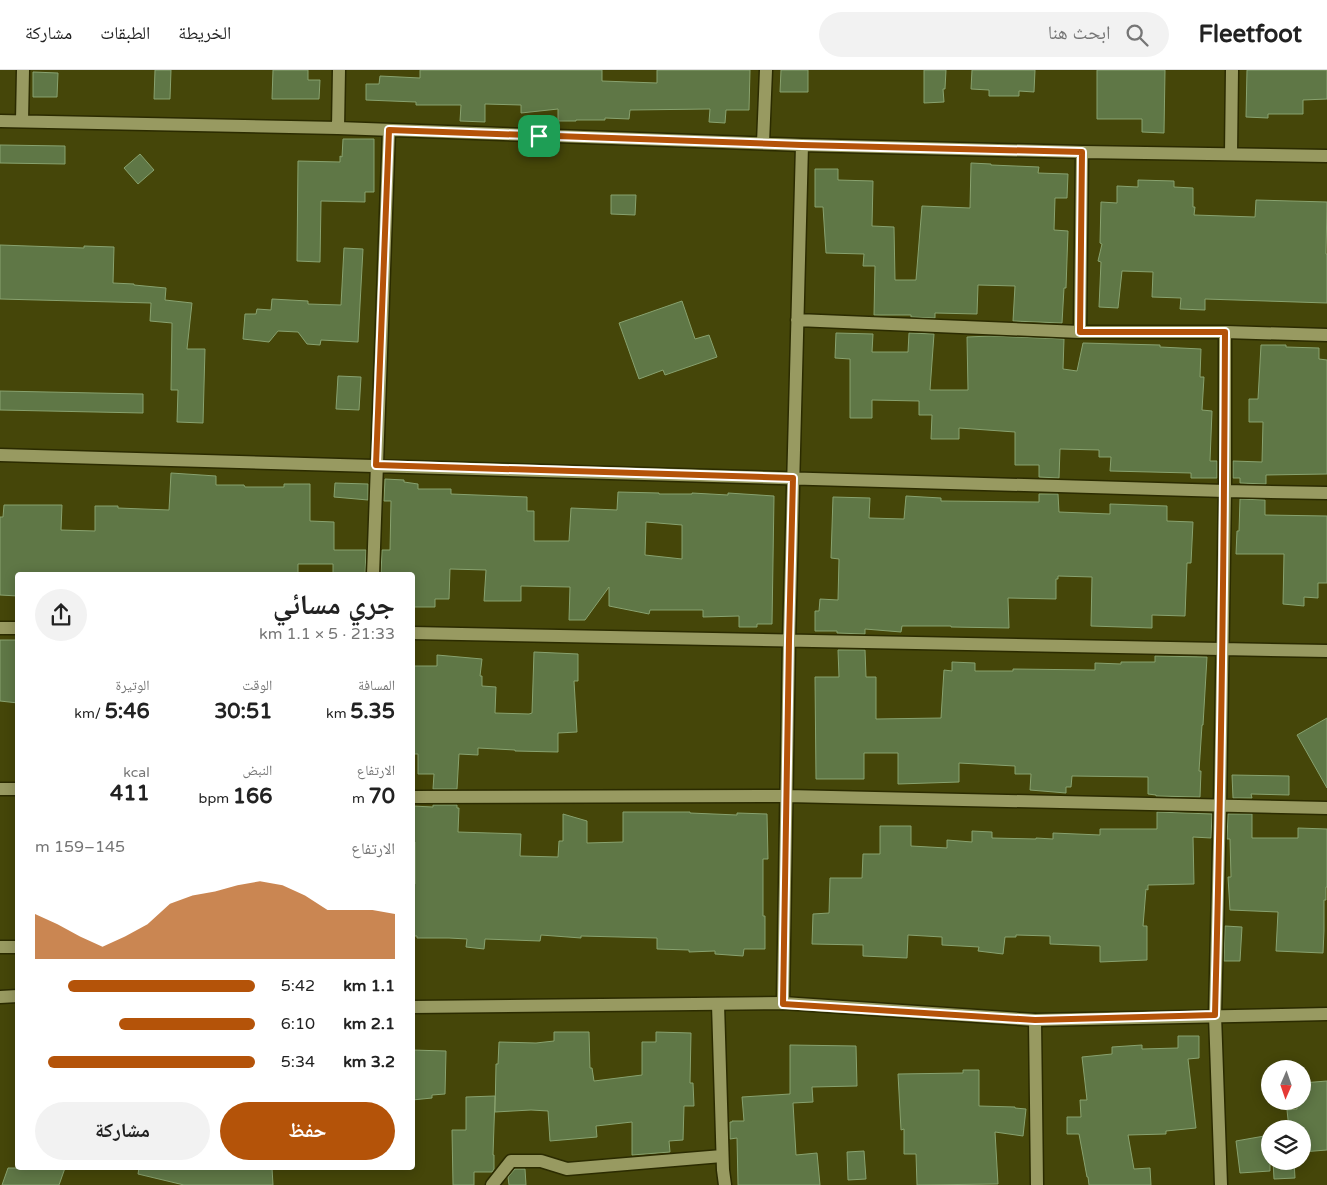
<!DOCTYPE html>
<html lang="ar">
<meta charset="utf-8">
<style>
:root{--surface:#fff;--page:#f2f2f2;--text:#222;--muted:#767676;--line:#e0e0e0;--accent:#b45309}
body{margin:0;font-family:"Varela Round","Noto Naskh Arabic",sans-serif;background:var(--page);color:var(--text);direction:rtl;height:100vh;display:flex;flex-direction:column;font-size:19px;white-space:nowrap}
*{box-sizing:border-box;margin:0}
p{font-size:16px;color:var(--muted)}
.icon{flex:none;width:28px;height:28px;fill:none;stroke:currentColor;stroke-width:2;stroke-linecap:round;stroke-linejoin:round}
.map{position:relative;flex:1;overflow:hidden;direction:ltr}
.details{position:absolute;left:15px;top:502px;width:400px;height:598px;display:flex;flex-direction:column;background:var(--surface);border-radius:5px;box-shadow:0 2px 12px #0003;direction:rtl}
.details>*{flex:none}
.needle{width:32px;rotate:182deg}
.controls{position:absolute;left:1261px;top:990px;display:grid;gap:10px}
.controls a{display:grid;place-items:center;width:50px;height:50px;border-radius:50%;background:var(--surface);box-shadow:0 2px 12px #0003;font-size:25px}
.pin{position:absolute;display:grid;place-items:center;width:42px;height:42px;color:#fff;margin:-21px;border-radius:10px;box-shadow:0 2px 8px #0006}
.round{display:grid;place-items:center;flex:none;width:52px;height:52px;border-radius:26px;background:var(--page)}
.summary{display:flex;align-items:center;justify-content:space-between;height:85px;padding:0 20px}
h1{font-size:28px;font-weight:700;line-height:38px}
.metrics{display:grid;grid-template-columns:repeat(3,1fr);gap:8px;height:85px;padding:5px 20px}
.metrics div{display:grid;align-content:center}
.metrics b{font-size:21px;font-weight:700}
.metrics small{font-size:14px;font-weight:400}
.metrics p{font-size:14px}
.chart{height:140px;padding:10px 20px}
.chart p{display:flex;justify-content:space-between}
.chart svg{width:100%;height:90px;margin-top:5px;fill:var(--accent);opacity:.7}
.primary-button{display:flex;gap:10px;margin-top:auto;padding:10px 20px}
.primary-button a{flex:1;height:58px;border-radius:30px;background:var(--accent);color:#fff;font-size:20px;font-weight:700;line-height:58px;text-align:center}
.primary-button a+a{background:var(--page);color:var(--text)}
ul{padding:0 20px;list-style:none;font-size:16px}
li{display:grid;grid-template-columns:80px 60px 1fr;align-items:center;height:38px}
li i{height:12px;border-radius:6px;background:var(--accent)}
header{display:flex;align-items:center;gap:30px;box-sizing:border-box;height:70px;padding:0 25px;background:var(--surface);border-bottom:1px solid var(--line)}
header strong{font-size:24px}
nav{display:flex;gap:28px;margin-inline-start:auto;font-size:18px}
.search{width:350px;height:45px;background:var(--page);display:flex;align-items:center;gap:12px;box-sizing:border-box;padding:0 18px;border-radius:28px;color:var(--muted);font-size:19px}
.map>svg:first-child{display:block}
.building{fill:#5f7746;stroke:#88a26f;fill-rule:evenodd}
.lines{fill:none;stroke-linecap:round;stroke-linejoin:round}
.minor-casing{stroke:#2b2b00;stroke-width:15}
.tertiary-casing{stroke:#2b2b00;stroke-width:15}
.minor{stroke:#989a61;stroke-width:12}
.tertiary{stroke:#989a61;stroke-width:12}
.route-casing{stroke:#fff;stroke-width:10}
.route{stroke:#b45309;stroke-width:6}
</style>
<header>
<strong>Fleetfoot</strong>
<div class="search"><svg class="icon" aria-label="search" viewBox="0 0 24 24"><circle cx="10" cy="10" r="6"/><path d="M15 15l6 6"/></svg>ابحث هنا</div>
<nav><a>الخريطة</a><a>الطبقات</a><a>مشاركة</a></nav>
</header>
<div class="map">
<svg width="1327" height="1115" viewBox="0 0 1327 1115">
<rect width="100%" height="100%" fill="#454609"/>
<path class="building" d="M 155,0 L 171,0 L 170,29 L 154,29 Z
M 273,0 L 308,0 L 308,10 L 320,10 L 319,29 L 272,29 Z
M 420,0 L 602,0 L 602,11 L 657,13 L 657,0 L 750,0 L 749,40 L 726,40 L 725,53 L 709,52 L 710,39 L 630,40 L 629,49 L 605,48 L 605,50 L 576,50 L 576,51 L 558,51 L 558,39 L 521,43 L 521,35 L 485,34 L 485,52 L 460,51 L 461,35 L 416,35 L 416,32 L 366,30 L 366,14 L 379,14 L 380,6 L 420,8 Z
M 781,0 L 808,0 L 808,22 L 780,22 Z
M 924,0 L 946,0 L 945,19 L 943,19 L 944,32 L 924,33 Z
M 972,0 L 1035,0 L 1034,22 L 1019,21 L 1019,26 L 989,26 L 989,20 L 971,19 Z
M 1097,0 L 1165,0 L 1164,63 L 1142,62 L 1142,49 L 1097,49 Z
M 1247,0 L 1327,0 L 1327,29 L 1303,30 L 1303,44 L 1268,44 L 1268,48 L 1246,47 Z
M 33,2 L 58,3 L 57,27 L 33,27 Z
M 343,69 L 374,69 L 374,122 L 365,122 L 365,132 L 321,131 L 320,192 L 297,191 L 298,91 L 340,92 L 340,86 L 342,87 Z
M 0,75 L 65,76 L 65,94 L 0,93 Z
M 140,84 L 154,100 L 138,114 L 124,98 Z
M 971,93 L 991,94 L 991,95 L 1039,97 L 1038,103 L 1068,104 L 1067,128 L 1055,128 L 1054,160 L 1068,161 L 1066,218 L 1064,218 L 1062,253 L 1013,251 L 1015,216 L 978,215 L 977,244 L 935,243 L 935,248 L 911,247 L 911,245 L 874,245 L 875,196 L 863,196 L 864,184 L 826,183 L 823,137 L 815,137 L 815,99 L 838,99 L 838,110 L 873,111 L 872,156 L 894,157 L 895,210 L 916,210 L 922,136 L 970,138 Z
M 1138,110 L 1174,111 L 1174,117 L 1193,118 L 1193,137 L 1195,137 L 1194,145 L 1255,147 L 1256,130 L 1327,132 L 1326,184 L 1327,184 L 1327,233 L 1205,229 L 1205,240 L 1180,239 L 1181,228 L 1152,227 L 1153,202 L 1122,201 L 1118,238 L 1099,237 L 1101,192 L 1098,191 L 1102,174 L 1100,173 L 1101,132 L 1117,133 L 1117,116 L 1138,117 Z
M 611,125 L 636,125 L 635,145 L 611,144 Z
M 0,175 L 84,178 L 84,176 L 114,177 L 113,213 L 134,214 L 134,215 L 166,218 L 165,230 L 192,233 L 187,279 L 205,279 L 203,353 L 177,352 L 178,320 L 171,320 L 172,253 L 150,251 L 151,233 L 0,229 Z
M 344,178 L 363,179 L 358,272 L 321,270 L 320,275 L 307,274 L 298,262 L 278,261 L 269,272 L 243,269 L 245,244 L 256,244 L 257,239 L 271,240 L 272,229 L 308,231 L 308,234 L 341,235 Z
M 682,231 L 695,269 L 709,265 L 717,287 L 665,305 L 663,300 L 639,309 L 619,253 Z
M 836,263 L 873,264 L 872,282 L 908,282 L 909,263 L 934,264 L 930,320 L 968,320 L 967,267 L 991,266 L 1064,269 L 1063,299 L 1077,301 L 1083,273 L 1160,275 L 1160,277 L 1201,279 L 1200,307 L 1204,307 L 1202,340 L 1212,341 L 1210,391 L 1217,391 L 1217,408 L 1191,408 L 1191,403 L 1110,401 L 1111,387 L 1099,387 L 1099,380 L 1060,379 L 1059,408 L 1039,407 L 1039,395 L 1015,395 L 1015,362 L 959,358 L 959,369 L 931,369 L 932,345 L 919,345 L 919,331 L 872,330 L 872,348 L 850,348 L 850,289 L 835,288 Z
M 1261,275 L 1286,275 L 1286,277 L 1319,278 L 1319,289 L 1327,290 L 1327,404 L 1266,405 L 1266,414 L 1240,413 L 1240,408 L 1233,408 L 1233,391 L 1262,392 L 1263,352 L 1249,352 L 1249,329 L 1258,329 Z
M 338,306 L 361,307 L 359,340 L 336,339 Z
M 0,321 L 143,324 L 143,343 L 0,340 Z
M 171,403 L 216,406 L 216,415 L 244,415 L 245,417 L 284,417 L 284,414 L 310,414 L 310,451 L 334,452 L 334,480 L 366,480 L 365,505 L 333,505 L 333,494 L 298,494 L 298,505 L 18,505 L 18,526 L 0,525 L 0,447 L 3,447 L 4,435 L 62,435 L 61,460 L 95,461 L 95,436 L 118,436 L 118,438 L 169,440 Z
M 385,409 L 404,410 L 404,412 L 418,414 L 418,419 L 451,419 L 451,424 L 527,427 L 527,441 L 534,441 L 534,471 L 569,471 L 571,438 L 617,440 L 618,422 L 659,423 L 659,424 L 692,424 L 692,423 L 728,425 L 728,423 L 774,426 L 772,554 L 757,554 L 757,557 L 739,557 L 739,546 L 703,547 L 703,540 L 650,540 L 649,544 L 609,536 L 609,517 L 585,550 L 569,550 L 570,517 L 521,516 L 521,531 L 484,531 L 486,500 L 450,499 L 449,529 L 435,529 L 435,537 L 412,537 L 412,505 L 381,505 L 382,480 L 390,480 L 391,431 L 384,431 ZM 646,452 L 682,455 L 682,489 L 645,485 Z
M 335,413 L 368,414 L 368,430 L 334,427 Z
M 1039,424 L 1058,424 L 1059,442 L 1110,444 L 1110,434 L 1167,436 L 1167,451 L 1193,452 L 1191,493 L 1187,493 L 1185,546 L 1152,545 L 1152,558 L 1091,556 L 1092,507 L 1058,506 L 1058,509 L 1056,509 L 1056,529 L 1008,528 L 1009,558 L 951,557 L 951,556 L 902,556 L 901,562 L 865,559 L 865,564 L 837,563 L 837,561 L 815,561 L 815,541 L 819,541 L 820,529 L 838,530 L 839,489 L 831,488 L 833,427 L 870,428 L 869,448 L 904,449 L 906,426 L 941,428 L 941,431 L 1039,432 Z
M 1240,429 L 1265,430 L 1265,445 L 1327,446 L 1327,513 L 1318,513 L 1318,528 L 1304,527 L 1304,536 L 1283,534 L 1284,484 L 1236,484 L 1237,461 L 1239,461 Z
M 0,570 L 18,570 L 18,633 L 0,631 Z
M 838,580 L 865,580 L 866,607 L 876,607 L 876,649 L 941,648 L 944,600 L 952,601 L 952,592 L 975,593 L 975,601 L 1013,601 L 1013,599 L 1095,600 L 1095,593 L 1121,594 L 1121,592 L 1155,592 L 1155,586 L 1207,587 L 1203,655 L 1202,655 L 1199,701 L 1201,701 L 1200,727 L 1156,726 L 1156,725 L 1148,724 L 1148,707 L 1072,706 L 1071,717 L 1066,717 L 1066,723 L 1030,720 L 1031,704 L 1015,704 L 1015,696 L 959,693 L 959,712 L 898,714 L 898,683 L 864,683 L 864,709 L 816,709 L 815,607 L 839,607 Z
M 534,582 L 578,584 L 578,611 L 574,611 L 577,662 L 558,663 L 558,682 L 515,681 L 515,680 L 478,678 L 478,685 L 459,684 L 457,719 L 433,719 L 434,704 L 418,704 L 418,684 L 412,684 L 412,596 L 437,596 L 437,585 L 482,589 L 480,606 L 482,606 L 482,616 L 496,617 L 495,643 L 529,644 L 532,643 Z
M 1327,648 L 1327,718 L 1297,665 Z
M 1232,705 L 1289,706 L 1289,725 L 1251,724 L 1252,728 L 1233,728 Z
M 433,735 L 457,735 L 457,738 L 459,738 L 458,762 L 521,764 L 520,786 L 558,787 L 559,771 L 563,771 L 563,744 L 587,751 L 587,773 L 623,772 L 623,742 L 690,742 L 690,743 L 737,745 L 737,743 L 767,744 L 768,789 L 763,789 L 763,846 L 765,846 L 765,879 L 744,879 L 743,886 L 715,884 L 715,881 L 689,882 L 689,880 L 657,879 L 657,868 L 581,866 L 581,868 L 541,865 L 540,871 L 485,869 L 484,879 L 466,877 L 467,869 L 449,868 L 417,868 L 417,866 L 412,866 L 412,814 L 415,814 L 415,772 L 412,772 L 412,736 L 433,737 Z
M 1157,742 L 1212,744 L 1211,768 L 1193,767 L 1194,814 L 1148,815 L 1148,820 L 1146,819 L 1143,856 L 1147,856 L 1147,890 L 1100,892 L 1100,876 L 1050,874 L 1050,866 L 1016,865 L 1016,867 L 1005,867 L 1003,884 L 978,881 L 979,877 L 942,875 L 942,867 L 908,865 L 907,888 L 863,886 L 863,875 L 812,874 L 813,844 L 829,843 L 830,808 L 862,808 L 863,784 L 880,784 L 880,756 L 911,756 L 911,776 L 947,778 L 947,770 L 972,772 L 972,761 L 992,762 L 992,768 L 1036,769 L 1036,768 L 1053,769 L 1053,763 L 1100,765 L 1100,759 L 1157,759 Z
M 1228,744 L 1252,744 L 1252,768 L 1298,768 L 1298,758 L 1327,759 L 1327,817 L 1326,817 L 1326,830 L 1324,830 L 1324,861 L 1323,883 L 1276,881 L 1278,842 L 1230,840 L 1228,807 L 1231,807 L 1230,769 L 1227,769 Z
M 1225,856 L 1242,857 L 1240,891 L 1224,891 Z
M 554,962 L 589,962 L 590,998 L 592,998 L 594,1011 L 642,1005 L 642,972 L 656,972 L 656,962 L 691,963 L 690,1013 L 693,1013 L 694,1036 L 684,1036 L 683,1070 L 669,1071 L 670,1082 L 632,1085 L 632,1052 L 596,1056 L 597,1067 L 550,1071 L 548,1041 L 531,1040 L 495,1042 L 496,994 L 498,994 L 499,972 L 536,973 L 554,971 Z
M 1178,966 L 1199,966 L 1199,988 L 1188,989 L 1196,1058 L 1166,1061 L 1166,1064 L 1128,1065 L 1134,1099 L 1150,1098 L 1151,1115 L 1089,1115 L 1088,1107 L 1087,1107 L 1079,1064 L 1067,1064 L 1067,1047 L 1081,1047 L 1080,1030 L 1087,1030 L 1082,987 L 1112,984 L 1112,977 L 1142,975 L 1142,979 L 1178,978 Z
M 790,975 L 856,976 L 857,1016 L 812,1017 L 813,1032 L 793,1033 L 796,1085 L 817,1083 L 820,1115 L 738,1115 L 737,1068 L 730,1069 L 730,1052 L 732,1052 L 732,1051 L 744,1051 L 742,1027 L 790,1024 Z
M 412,980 L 446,981 L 445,1024 L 432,1025 L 432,1028 L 412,1030 Z
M 963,1000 L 979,1000 L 979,1036 L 1015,1037 L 1015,1038 L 1026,1039 L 1023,1066 L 995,1062 L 998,1114 L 917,1115 L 916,1084 L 904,1084 L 904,1059 L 901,1060 L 898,1004 L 963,1003 Z
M 1327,1011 L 1327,1080 L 1302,1082 L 1302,1059 L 1289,1059 L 1287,1040 L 1297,1039 L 1297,1031 L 1302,1031 L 1302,1013 Z
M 495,1026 L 493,1085 L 494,1085 L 494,1099 L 492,1102 L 474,1102 L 474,1115 L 453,1115 L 452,1060 L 466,1060 L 466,1027 Z
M 1270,1065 L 1270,1101 L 1240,1103 L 1236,1071 Z
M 864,1081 L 866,1109 L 848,1110 L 847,1082 Z
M 1273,1091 L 1294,1091 L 1295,1108 L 1274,1109 Z
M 8,1098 L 65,1098 L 59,1115 L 2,1115 Z
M 139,1098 L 272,1098 L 273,1115 L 184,1115 L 138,1104 Z
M 515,1099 L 525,1099 L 526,1115 L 509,1115 L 508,1107 Z"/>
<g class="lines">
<defs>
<path id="minor" d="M 0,51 L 338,58 L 802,75 L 1082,82 L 1327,86
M 22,51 L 23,0
M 338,58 L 339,0
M 763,73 L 766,0
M 1231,84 L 1232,0
M 797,250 L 1080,262 L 1225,262 L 1327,265
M 1080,262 L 1082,82
M 0,385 L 1225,421 L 1327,423
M 373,505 L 389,60
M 0,558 L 18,558
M 412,563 L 1327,581
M 0,719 L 18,719
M 412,727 L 787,726 L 1327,738
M 0,877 L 18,877
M 783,933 L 789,571 L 802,75
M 718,934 L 723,1100 L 725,1115
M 1035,950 L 1037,1115
M 492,1115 L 511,1091 L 541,1091 L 567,1099 L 722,1086
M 1221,1115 L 1215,945 L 1220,736 L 1225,421 L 1225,262"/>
<path id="tertiary" d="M 0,927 L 18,926
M 412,937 L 783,933 L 1035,950 L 1327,944"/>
</defs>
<use href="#minor" class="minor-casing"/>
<use href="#tertiary" class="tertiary-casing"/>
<use href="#minor" class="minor"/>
<use href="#tertiary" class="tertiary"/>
</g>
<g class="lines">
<defs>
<path id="route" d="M 389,60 L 802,75 L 1082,82 L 1080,262 L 1225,262 C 1224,490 1221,718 1215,945 L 1035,950 L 783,934 L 789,571 L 793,408 L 376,395 Z"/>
</defs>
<use href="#route" class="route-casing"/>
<use href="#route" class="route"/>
</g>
</svg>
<div class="controls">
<a><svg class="needle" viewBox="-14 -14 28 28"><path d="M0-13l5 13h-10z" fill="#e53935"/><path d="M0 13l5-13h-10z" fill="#767676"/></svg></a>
<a><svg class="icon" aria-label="layers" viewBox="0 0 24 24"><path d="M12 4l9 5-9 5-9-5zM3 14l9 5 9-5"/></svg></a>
</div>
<div class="pin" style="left:539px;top:66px;background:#1e9e55"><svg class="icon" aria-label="arrive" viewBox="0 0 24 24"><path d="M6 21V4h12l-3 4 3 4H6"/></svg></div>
<section class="details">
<div class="summary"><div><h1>جري مسائي</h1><p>21:33 · 5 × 1.1 km</p></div><a class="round"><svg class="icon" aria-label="share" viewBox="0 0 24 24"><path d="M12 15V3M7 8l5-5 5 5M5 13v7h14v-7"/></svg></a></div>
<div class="metrics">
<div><p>المسافة</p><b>5.35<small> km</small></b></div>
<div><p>الوقت</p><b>30:51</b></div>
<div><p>الوتيرة</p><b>5:46<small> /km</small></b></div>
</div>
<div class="metrics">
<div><p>الارتفاع</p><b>70<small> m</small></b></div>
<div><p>النبض</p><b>166<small> bpm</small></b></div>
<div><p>kcal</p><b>411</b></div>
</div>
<div class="chart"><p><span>الارتفاع</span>145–159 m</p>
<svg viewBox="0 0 160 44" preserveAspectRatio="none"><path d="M0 44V22L10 27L20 33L30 38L40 33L50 27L60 17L70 13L80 11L90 8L100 6L110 8L120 13L130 20L140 20L150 20L160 22V44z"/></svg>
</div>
<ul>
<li><b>1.1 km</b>5:42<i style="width:85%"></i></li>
<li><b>2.1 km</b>6:10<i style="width:62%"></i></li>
<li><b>3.2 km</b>5:34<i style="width:94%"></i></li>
</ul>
<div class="primary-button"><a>حفظ</a><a>مشاركة</a></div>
</section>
</div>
